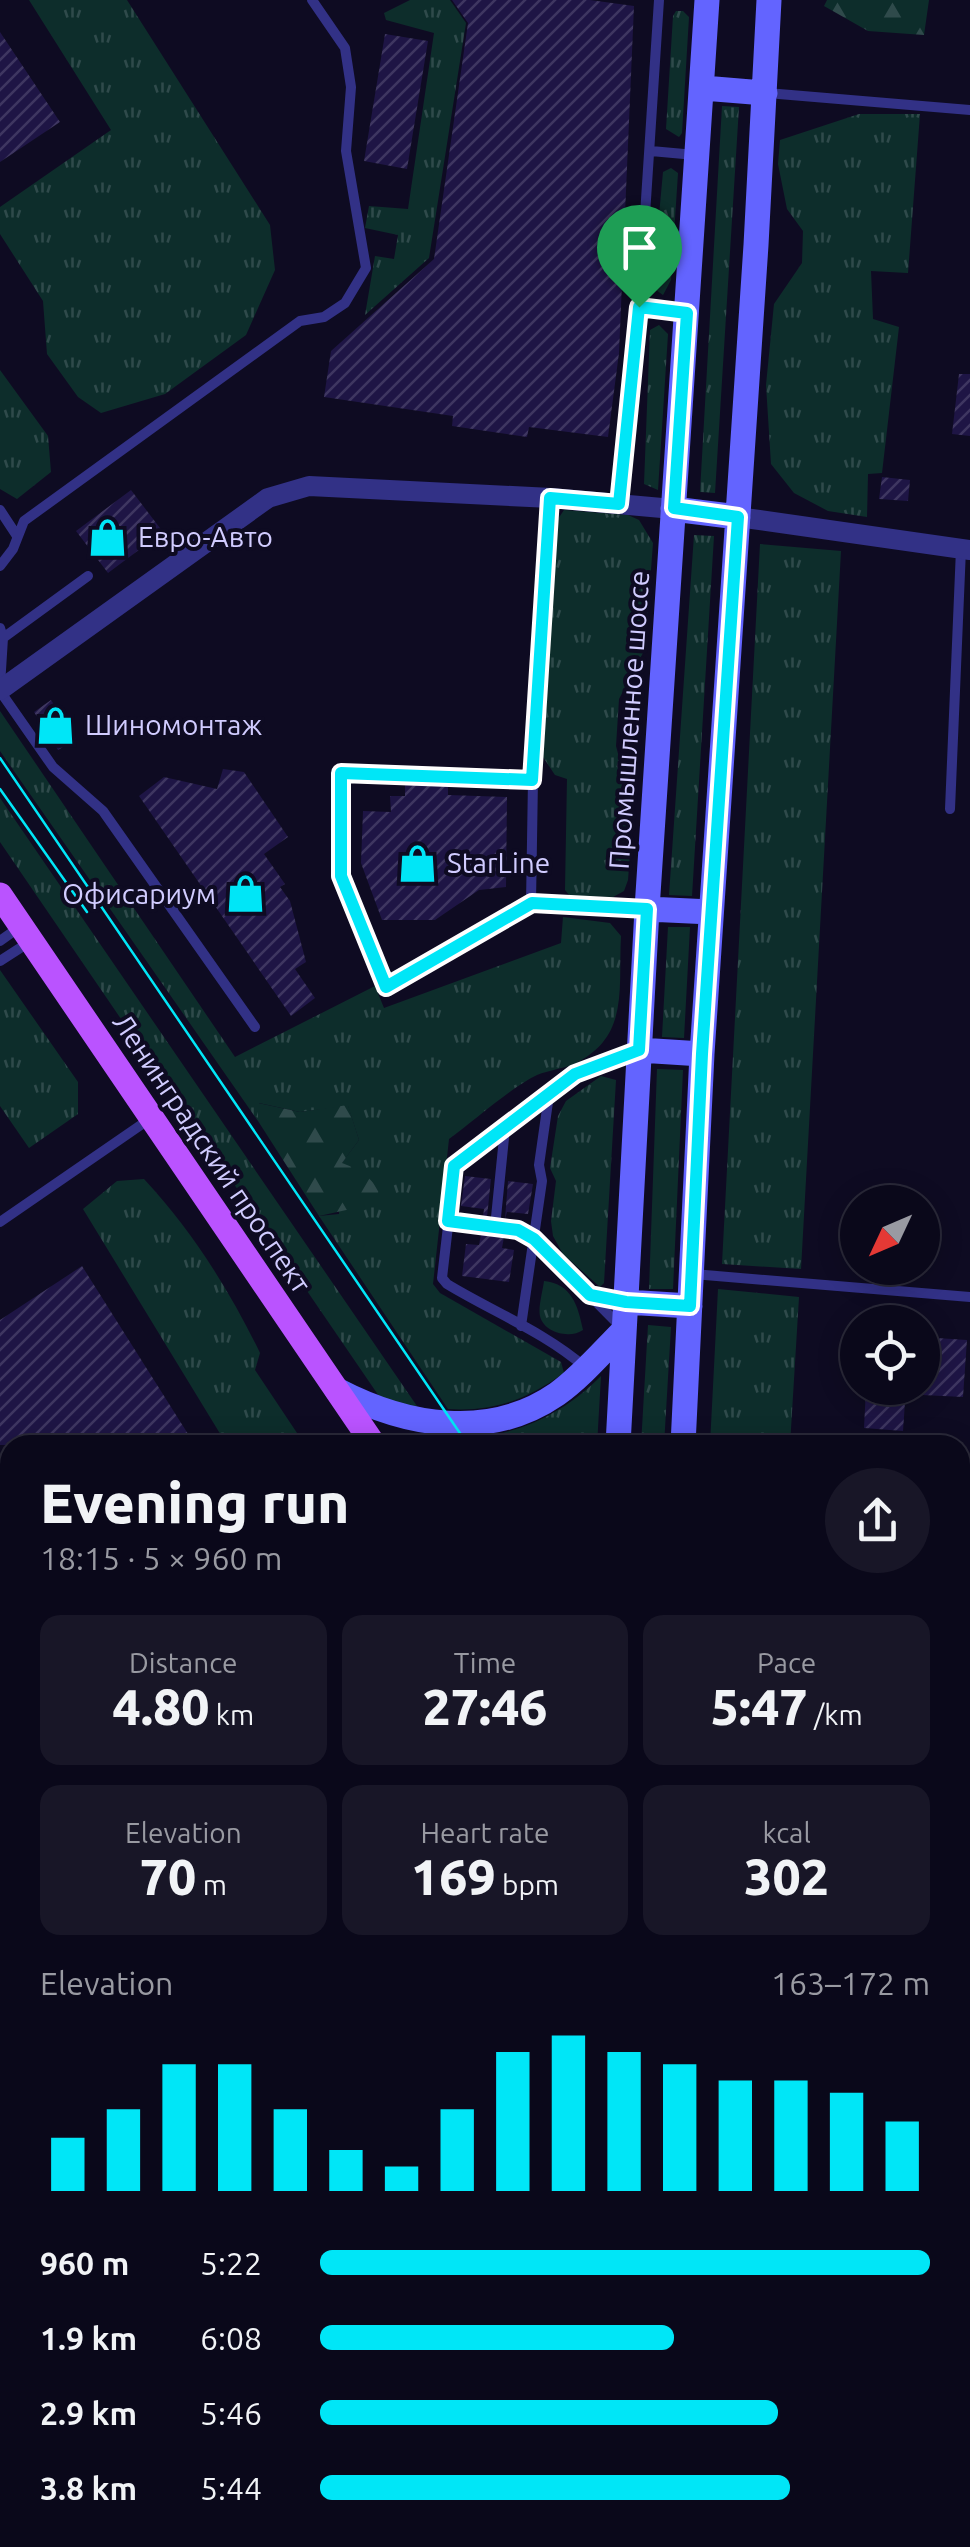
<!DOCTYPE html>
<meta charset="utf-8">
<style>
:root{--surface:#0a081a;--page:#181627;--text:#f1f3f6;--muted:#999aa2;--line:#2a2939;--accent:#00e6f7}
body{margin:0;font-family:Ubuntu,sans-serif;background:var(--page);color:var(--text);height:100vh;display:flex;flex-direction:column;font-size:38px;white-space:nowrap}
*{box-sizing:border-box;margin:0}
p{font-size:32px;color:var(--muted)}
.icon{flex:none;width:55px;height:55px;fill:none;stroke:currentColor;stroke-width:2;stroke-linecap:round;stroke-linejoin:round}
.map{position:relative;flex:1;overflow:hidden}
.side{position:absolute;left:0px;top:1435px;width:970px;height:1112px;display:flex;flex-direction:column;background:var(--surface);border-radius:30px 30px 0 0;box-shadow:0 5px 25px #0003,0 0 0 2px var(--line)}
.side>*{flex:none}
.needle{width:65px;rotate:226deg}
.controls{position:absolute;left:840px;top:1185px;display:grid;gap:20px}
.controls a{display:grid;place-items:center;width:100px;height:100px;border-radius:50%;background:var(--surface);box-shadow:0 5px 25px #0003,0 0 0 2px var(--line);font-size:50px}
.pin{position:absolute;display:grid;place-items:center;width:85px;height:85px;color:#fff;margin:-102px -42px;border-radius:50% 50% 50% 0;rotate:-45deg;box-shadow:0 0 10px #0007}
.pin .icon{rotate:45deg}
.round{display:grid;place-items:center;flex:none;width:105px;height:105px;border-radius:52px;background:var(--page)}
.headline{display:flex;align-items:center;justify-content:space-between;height:170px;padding:0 40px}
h1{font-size:55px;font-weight:800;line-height:75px}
.stats{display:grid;grid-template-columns:repeat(3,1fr);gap:15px;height:170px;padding:10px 40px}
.stats div{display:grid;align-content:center;border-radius:20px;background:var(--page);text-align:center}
.stats b{font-size:50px;font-weight:800}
.stats small{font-size:28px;font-weight:400}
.stats p{font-size:28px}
.chart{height:280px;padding:20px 40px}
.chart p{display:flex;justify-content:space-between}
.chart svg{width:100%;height:180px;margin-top:10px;stroke:var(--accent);stroke-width:6}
ul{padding:0 40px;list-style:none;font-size:32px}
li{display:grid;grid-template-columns:160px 120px 1fr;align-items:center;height:75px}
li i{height:25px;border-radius:12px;background:var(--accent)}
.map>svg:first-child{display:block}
.grass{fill:url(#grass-tufts)}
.forest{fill:url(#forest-firs)}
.building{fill:url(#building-hatch)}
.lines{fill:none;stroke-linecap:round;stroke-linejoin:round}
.lane{stroke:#323186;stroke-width:10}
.street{stroke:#323186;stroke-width:20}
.secondary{stroke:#6364ff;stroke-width:25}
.primary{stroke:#ba53ff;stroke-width:25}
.tram{stroke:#00e6f7;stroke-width:2.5}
.route-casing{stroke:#fff;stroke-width:20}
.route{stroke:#00e6f7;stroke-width:12}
.labels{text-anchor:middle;stroke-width:8;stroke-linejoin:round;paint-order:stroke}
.poi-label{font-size:28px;fill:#d1ccff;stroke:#0e0b22;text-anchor:start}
.street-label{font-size:28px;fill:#d1ccff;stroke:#0e0b22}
</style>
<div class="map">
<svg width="970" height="2547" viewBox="0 0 970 2547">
<defs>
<pattern id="grass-tufts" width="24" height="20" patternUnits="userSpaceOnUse" patternTransform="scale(2.5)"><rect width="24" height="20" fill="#0d2d2b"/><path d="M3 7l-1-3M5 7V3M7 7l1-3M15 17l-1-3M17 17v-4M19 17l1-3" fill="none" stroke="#2f4a4b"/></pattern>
<pattern id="forest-firs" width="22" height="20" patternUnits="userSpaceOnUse" patternTransform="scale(2.5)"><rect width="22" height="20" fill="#0d2d2b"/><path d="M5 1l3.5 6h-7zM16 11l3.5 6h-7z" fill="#2f4a4b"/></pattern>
<pattern id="building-hatch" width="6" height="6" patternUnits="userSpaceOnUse" patternTransform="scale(2.5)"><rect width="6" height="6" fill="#1e1545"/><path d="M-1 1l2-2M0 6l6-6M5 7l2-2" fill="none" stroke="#3e3661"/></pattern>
</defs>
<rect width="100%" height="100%" fill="#0e0b22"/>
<path class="grass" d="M 29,0 L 127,0 L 270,225 L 275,270 L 246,335 L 165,394 L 101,413 L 78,397 L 47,354 L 43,301 L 0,234 L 0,207 L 111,130 Z
M 410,0 L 450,0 L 466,23 L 429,258 L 365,315 L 375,256 L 394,259 L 398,235 L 365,228 L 369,206 L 408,209 L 434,33 L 386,20 L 384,13 Z
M 676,11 L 683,11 L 689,17 L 682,133 L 679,137 L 666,129 L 673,16 Z
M 722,106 L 739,107 L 715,493 L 700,492 Z
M 859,114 L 920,114 L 908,273 L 871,271 L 873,319 L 899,327 L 882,473 L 868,474 L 867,517 L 828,511 L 794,493 L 771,464 L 766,385 L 774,304 L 802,263 L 803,231 L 787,209 L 778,164 L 780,140 Z
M 671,168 L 678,173 L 671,280 L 663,295 L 656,290 L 655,259 L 663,172 Z
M 659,325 L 668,334 L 658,490 L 644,484 L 650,330 Z
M 0,370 L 48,436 L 51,472 L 17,499 L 0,489 Z
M 564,510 L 628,515 L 639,520 L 653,543 L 645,649 L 619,699 L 616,746 L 633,812 L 628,880 L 624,891 L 613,897 L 570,896 L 565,890 L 567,779 L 555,775 L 543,757 L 558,519 Z
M 694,535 L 714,536 L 692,896 L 669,895 Z
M 760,544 L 841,551 L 801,1269 L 722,1264 Z
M 0,711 L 235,1057 L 375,986 L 384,1008 L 561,943 L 563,917 L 610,923 L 621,936 C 618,989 630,1037 574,1064 C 562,1069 549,1070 537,1075 C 510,1088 474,1121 449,1139 L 433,1284 L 440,1293 L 561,1362 L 564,1373 C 527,1399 495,1412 448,1409 L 319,1216 L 339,1214 L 341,1164 L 359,1140 L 348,1106 L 300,1112 L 259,1103 L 258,1121 L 0,751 Z
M 0,798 L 419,1409 L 383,1402 L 0,842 Z
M 668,927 L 690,927 L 684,1038 L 662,1037 Z
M 0,970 L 78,1082 L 78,1114 L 29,1148 L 0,1106 Z
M 657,1069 L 683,1070 L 673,1289 L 649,1289 Z
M 601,1076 L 616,1080 L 604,1283 L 600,1287 L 563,1254 L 553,1236 L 551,1221 L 556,1181 L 550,1168 L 558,1116 L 566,1101 Z
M 144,1179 C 191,1229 230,1291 260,1353 L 255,1370 L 305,1445 L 227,1445 L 83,1209 L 117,1181 Z
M 544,1281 C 572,1284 578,1306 583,1330 C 570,1339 544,1333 540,1316 C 538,1307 543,1290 544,1281 Z
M 718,1289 L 799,1297 L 790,1445 L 710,1445 Z
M 648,1325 L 671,1327 L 664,1445 L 641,1445 Z
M 601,1376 L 597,1445 L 475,1445 L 468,1436 C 517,1438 568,1410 601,1376 Z
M 960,2261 L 970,2263 L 970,2372 L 960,2370 Z"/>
<path class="forest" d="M 827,0 L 929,0 L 924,35 L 868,31 L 824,6 Z
M 258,1103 L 300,1112 L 348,1105 L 359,1140 L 342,1163 L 362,1171 L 380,1190 L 369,1205 L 319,1216 L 258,1121 Z
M 970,2030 L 970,2145 L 960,2143 L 960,2031 Z
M 0,2042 L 10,2044 L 10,2170 L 0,2190 Z"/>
<path class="building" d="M 452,0 L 590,0 L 634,6 L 619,353 L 608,437 L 529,427 L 527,437 L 452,426 L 453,416 L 324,397 L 331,351 L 434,259 L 468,23 Z
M 0,32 L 60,122 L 0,162 Z
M 385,34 L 428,41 L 407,169 L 364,161 Z
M 959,374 L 970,374 L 970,436 L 952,434 Z
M 882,477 L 910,480 L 908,501 L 879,499 Z
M 131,490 L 163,532 L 108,573 L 76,531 Z
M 51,700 L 76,739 L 58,750 L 34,712 Z
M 223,769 L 244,772 L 288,837 L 264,854 L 285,884 L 280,887 L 290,901 L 306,962 L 295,969 L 315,998 L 291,1016 L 139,796 L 164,777 L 217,789 Z
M 405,784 L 448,785 L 448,795 L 507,797 L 506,887 L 479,890 L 435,920 L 382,920 L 361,863 L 363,811 L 391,812 L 390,796 L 405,796 Z
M 465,1176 L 491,1179 L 487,1217 L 483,1217 L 484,1209 L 461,1206 Z
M 508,1181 L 533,1184 L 528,1214 L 507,1212 L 505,1219 Z
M 481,1234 L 504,1237 L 502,1248 L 514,1250 L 509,1282 L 462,1276 L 466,1244 L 479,1245 Z
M 82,1266 L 195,1445 L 0,1445 L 0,1320 Z
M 922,1337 L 967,1340 L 963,1397 L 922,1395 Z
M 866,1388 L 906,1388 L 903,1431 L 864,1428 Z"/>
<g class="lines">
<path class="lane" d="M 767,93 L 970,110
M 651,151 L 695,155
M 639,307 L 687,313
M 551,499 L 533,779 L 531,903 L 644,909
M 619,504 L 639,307 L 659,0
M 0,510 L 17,536
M 0,566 L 13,549 L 24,521 L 300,321 L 324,317 L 345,303 L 366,268 L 346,151 L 351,87 L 345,48 L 312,0
M 0,628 L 3,638 L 0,686
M 3,638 L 88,576
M 0,691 L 53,767 L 103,811 L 255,1027
M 950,809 L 961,549
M 531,903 L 386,987 L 341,875 L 341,773 L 533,779
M 0,941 L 21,926
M 0,961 L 31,941
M 448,1221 L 518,1230 L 534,1239 L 619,1325
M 0,1222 L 151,1118
M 495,1227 L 505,1128
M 693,1274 L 970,1297
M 521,1326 L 542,1181 L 539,1165 L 549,1095
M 586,1368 C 545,1332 493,1312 447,1284 L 442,1278 L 455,1166 L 575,1074 L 639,1050
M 41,2547 L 42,2538
M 161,2547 L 161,2538
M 314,2547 L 315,2538
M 968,2547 L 970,2519"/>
<path class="street" d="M 738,517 L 970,550
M 0,690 L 268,498 L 309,486 L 551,498 L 673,509
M 960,2242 L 970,2244
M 960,2443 L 970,2445
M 471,2547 L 471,2538
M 703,2547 L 704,2538"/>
<path class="secondary" d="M 703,88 L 765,93
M 673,509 L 738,517
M 647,909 L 711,912
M 639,1050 L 702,1054
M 626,1302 L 690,1306
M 337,1390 C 406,1426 489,1441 557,1394 C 582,1376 602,1352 624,1330
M 618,1445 L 647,909 L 707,0
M 683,1445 L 702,1054 L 756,245 L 769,0
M 0,2260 L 10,2262"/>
<path class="primary" d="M 0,895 L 374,1445
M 554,2547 L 555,2538
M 620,2547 L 621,2538"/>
<path class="tram" d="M 0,758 L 468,1445
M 0,789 L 87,912
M 960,2385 L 970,2387
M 960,2401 L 970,2403"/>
</g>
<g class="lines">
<defs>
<path id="route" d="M 639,307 L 687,313 L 674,508 L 738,517 L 702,1054 L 690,1306 L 626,1302 L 590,1295 L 534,1239 L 518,1230 L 448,1221 L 454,1166 L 575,1074 L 639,1050 L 647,909 L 532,903 L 386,987 L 341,876 L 341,773 L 532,780 L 550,498 L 619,504 Z"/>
</defs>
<use href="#route" class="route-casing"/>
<use href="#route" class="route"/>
</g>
<defs>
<symbol id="shop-bare" viewBox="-9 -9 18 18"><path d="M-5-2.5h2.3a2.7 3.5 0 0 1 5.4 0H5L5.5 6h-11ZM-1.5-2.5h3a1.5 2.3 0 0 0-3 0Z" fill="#00e6f7" stroke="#0e0b22" stroke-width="2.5" paint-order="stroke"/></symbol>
</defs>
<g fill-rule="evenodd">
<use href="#shop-bare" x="80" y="510" width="55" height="55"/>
<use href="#shop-bare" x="28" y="698" width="55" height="55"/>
<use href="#shop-bare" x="390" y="836" width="55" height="55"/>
<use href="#shop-bare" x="218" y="866" width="55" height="55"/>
</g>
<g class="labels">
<g class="poi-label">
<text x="138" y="547">Евро-Авто</text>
<text x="85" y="735">Шиномонтаж</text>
<text x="447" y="873">StarLine</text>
<text x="216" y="904" text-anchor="end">Офисариум</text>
</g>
<g class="street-label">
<text transform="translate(629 720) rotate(-86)" y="10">Промышленное шоссе</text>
<text transform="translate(212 1153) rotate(56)" y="10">Ленинградский проспект</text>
</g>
</g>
</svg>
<div class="controls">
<a><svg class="needle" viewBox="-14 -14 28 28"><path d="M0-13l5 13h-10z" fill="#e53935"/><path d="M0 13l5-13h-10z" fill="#999aa2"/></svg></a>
<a><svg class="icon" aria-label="locate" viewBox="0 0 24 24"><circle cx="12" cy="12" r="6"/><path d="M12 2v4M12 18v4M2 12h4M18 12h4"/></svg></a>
</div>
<div class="pin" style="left:639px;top:307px;background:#1e9e55"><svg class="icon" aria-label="arrive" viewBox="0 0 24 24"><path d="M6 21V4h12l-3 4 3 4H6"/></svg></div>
<section class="side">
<div class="headline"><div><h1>Evening run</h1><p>18:15 · 5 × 960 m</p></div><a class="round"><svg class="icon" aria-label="share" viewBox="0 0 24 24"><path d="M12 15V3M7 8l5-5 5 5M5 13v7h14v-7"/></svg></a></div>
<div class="stats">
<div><p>Distance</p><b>4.80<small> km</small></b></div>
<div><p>Time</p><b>27:46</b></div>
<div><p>Pace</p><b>5:47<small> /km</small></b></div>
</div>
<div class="stats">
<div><p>Elevation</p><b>70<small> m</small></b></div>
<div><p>Heart rate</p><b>169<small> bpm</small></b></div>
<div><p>kcal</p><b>302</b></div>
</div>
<div class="chart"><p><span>Elevation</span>163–172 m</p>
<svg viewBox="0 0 160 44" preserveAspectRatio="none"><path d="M5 44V31M15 44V24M25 44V13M35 44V13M45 44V24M55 44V34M65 44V38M75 44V24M85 44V10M95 44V6M105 44V10M115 44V13M125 44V17M135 44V17M145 44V20M155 44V27"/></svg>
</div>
<ul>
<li><b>960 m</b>5:22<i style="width:100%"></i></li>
<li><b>1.9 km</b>6:08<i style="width:58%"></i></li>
<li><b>2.9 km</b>5:46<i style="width:75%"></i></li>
<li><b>3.8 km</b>5:44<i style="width:77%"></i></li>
</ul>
</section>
</div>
